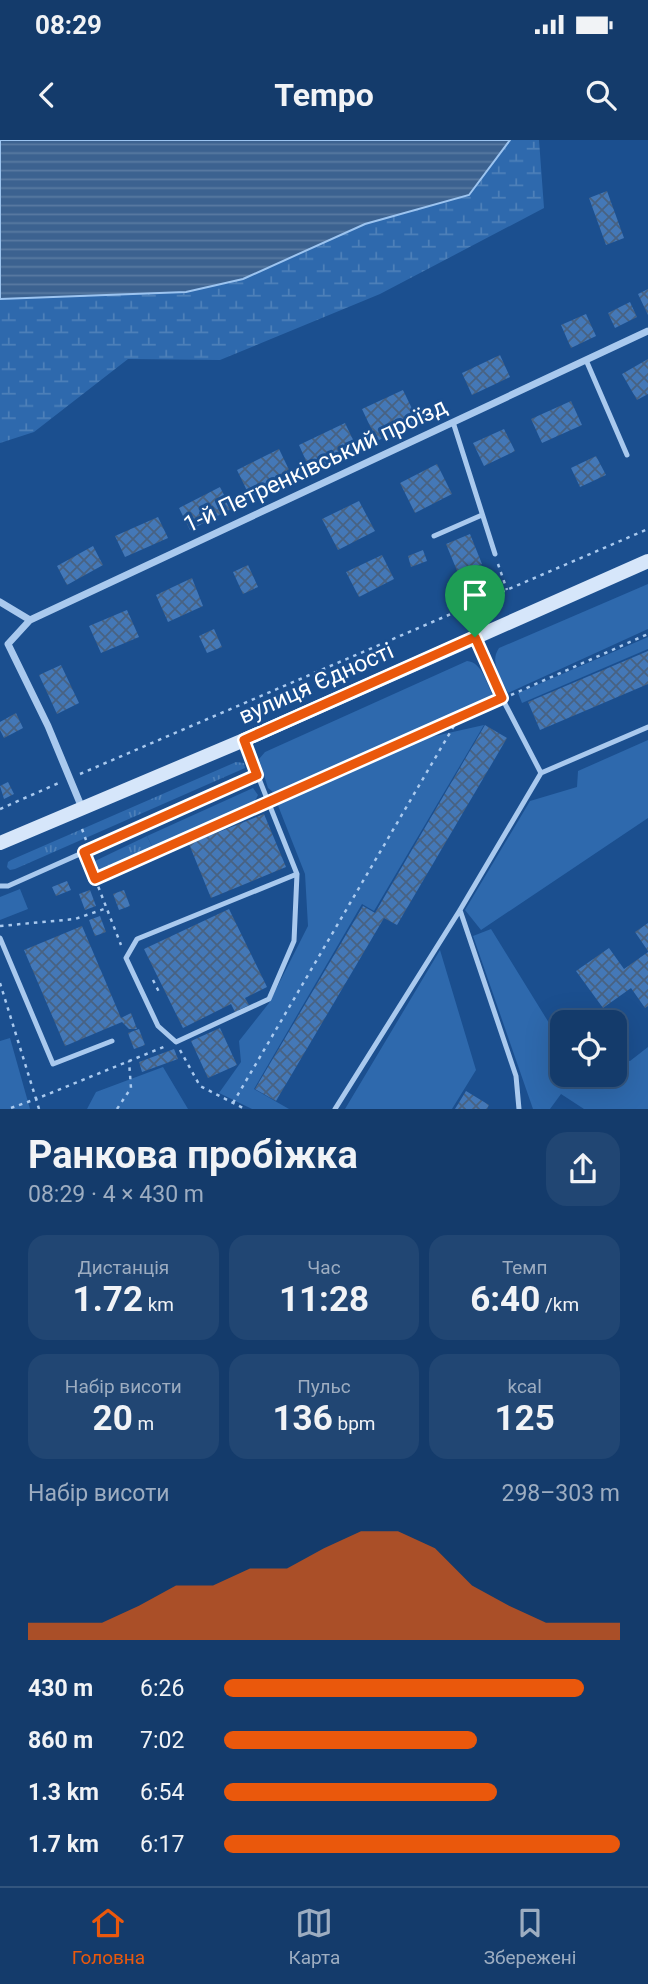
<!DOCTYPE html>
<html lang="uk">
<meta charset="utf-8">
<style>
:root{--surface:#143b6b;--page:#214673;--text:#f1f3f6;--muted:#9dadc1;--line:#33557e;--accent:#ea580c}
body{margin:0;font-family:Roboto,sans-serif;background:var(--page);color:var(--text);height:100vh;display:flex;flex-direction:column;font-size:26px;white-space:nowrap}
*{box-sizing:border-box;margin:0}
p{font-size:23px;color:var(--muted)}
.icon{flex:none;width:38px;height:38px;fill:none;stroke:currentColor;stroke-width:2;stroke-linecap:round;stroke-linejoin:round}
.map{position:relative;height:969px;overflow:hidden}
.side{display:flex;flex-direction:column;background:var(--surface);flex:1}
.side>*{flex:none}
.fabs{position:absolute;left:550px;top:870px;display:grid;gap:14px}
.fabs a{display:grid;place-items:center;width:77px;height:77px;border-radius:14px;background:var(--surface);box-shadow:0 7px 28px #0002,0 0 0 2px var(--line);font-size:35px}
.pin{position:absolute;display:grid;place-items:center;width:60px;height:60px;color:#fff;margin:-72px -30px;border-radius:50% 50% 50% 0;rotate:-45deg;box-shadow:0 0 7px #0007}
.pin .icon{rotate:45deg}
.round{display:grid;place-items:center;flex:none;width:74px;height:74px;border-radius:21px;background:var(--page)}
.head{display:flex;align-items:center;justify-content:space-between;height:119px;padding:0 28px}
h1{font-size:38px;font-weight:700;line-height:52px}
.metrics{display:grid;grid-template-columns:repeat(3,1fr);gap:10px;height:119px;padding:7px 28px}
.metrics div{display:grid;align-content:center;border-radius:18px;background:var(--page);text-align:center}
.metrics b{font-size:35px;font-weight:700}
.metrics small{font-size:19px;font-weight:400}
.metrics p{font-size:19px}
.chart{height:196px;padding:14px 28px}
.chart p{display:flex;justify-content:space-between}
.chart svg{width:100%;height:126px;margin-top:7px;fill:var(--accent);opacity:.7}
ul{padding:0 28px;list-style:none;font-size:23px}
li{display:grid;grid-template-columns:112px 84px 1fr;align-items:center;height:52px}
li i{height:18px;border-radius:9px;background:var(--accent)}
.status{display:flex;justify-content:space-between;align-items:center;height:49px;padding:0 35px;background:var(--surface);direction:ltr}
.status svg{height:19px;fill:currentColor}
header{display:flex;justify-content:space-between;align-items:center;height:91px;padding:0 28px;background:var(--surface);font-size:32px;font-weight:700}
.dock{display:flex;justify-content:space-around;align-items:center;height:98px;border-top:2px solid var(--line);background:var(--surface);font-size:19px;color:var(--muted)}
.dock a{display:grid;justify-items:center;gap:4px}
.dock .on{color:var(--accent)}
.map>svg:first-child{display:block}
.grass{fill:url(#grass-tufts)}
.wetland{fill:url(#wetland-marsh)}
.garden{fill:#2e69ad}
.water{fill:url(#water-rules);stroke:#9cc4f0;stroke-width:2}
.building{fill:url(#building-cross-hatch)}
.lines{fill:none;stroke-linecap:round;stroke-linejoin:round}
.path{stroke:#a9c9ee;stroke-width:2.5;stroke-dasharray:3.5 5;stroke-linecap:butt}
.lane{stroke:#a9c9ee;stroke-width:5}
.street{stroke:#a9c9ee;stroke-width:7}
.secondary{stroke:#d6e6fa;stroke-width:14}
.route-casing{stroke:#fff;stroke-width:14}
.route{stroke:#ea580c;stroke-width:9}
.labels{text-anchor:middle;stroke-width:6;stroke-linejoin:round;paint-order:stroke}
.street-label{font-size:23px;fill:#fff;stroke:#1b4f8f}
</style>
<div class="status"><b>08:29</b><svg viewBox="0 0 49 12"><path d="M0 12V9h3v3zM5 12V6h3v6zM10 12V3h3v9zM15 12V0h3v12zM26 1h20v11H26zM47 4h2v5h-2z"/></svg></div>
<header><svg class="icon" aria-label="back" viewBox="0 0 24 24"><path d="M15 5l-7 7 7 7"/></svg>Tempo<svg class="icon" aria-label="search" viewBox="0 0 24 24"><circle cx="10" cy="10" r="6"/><path d="M15 15l6 6"/></svg></header>
<div class="map">
<svg width="648" height="969" viewBox="0 0 648 969">
<defs>
<pattern id="grass-tufts" width="24" height="20" patternUnits="userSpaceOnUse" patternTransform="scale(1.75)"><rect width="24" height="20" fill="#2e69ad"/><path d="M3 7l-1-3M5 7V3M7 7l1-3M15 17l-1-3M17 17v-4M19 17l1-3" fill="none" stroke="#4d80b9"/></pattern>
<pattern id="wetland-marsh" width="20" height="14" patternUnits="userSpaceOnUse" patternTransform="scale(1.75)"><rect width="20" height="14" fill="#2e69ad"/><path d="M1 5h8M5 5V1M11 12h8M15 12V8" fill="none" stroke="#4d80b9"/></pattern>
<pattern id="water-rules" width="6" height="5" patternUnits="userSpaceOnUse" patternTransform="scale(1.75)"><rect width="6" height="5" fill="#3c6290"/><path d="M0 2.5h6" fill="none" stroke="#597aa1"/></pattern>
<pattern id="building-cross-hatch" width="8" height="8" patternUnits="userSpaceOnUse" patternTransform="scale(1.75)"><rect width="8" height="8" fill="#4478b7"/><path d="M0 0l8 8M0 8l8-8" fill="none" stroke="#486282"/></pattern>
</defs>
<rect width="100%" height="100%" fill="#1b4f8f"/>
<path class="grass" d="M 236,622 L 244,623 L 245,628 L 15,729 L 10,730 L 7,727 L 8,722 L 11,720 Z
M 147,696 L 153,708 L 100,732 L 95,721 Z"/>
<path class="wetland" d="M 510,0 L 539,0 L 544,68 L 380,154 L 220,220 L 128,219 L 34,292 L 0,303 L 0,159 L 186,152 L 365,84 L 469,55 Z"/>
<path class="garden" d="M 648,444 L 648,489 L 508,553 C 501,538 489,522 499,508 Z
M 648,497 L 648,509 L 522,563 L 518,553 Z
M 467,521 C 482,522 487,544 493,556 L 281,651 L 274,653 L 268,648 L 259,619 L 265,612 Z
M 484,585 L 374,771 L 362,764 L 254,949 L 289,969 L 252,969 L 219,953 L 241,922 L 239,901 L 269,863 L 308,786 L 305,734 L 277,663 L 408,602 Z
M 648,600 L 648,678 L 481,790 L 465,770 L 530,661 L 577,647 L 578,631 Z
M 253,648 L 258,655 L 255,661 L 153,708 L 147,696 Z
M 20,749 L 28,769 L 0,780 L 0,757 Z
M 491,789 L 562,904 L 562,934 L 614,934 L 614,917 L 630,921 L 648,907 L 648,969 L 584,969 L 561,954 L 550,969 L 533,969 L 473,796 Z
M 440,810 L 476,930 L 452,969 L 345,969 Z
M 10,898 L 30,969 L 0,969 L 0,901 Z
M 163,927 L 188,969 L 87,969 L 96,952 Z"/>
<path class="water" d="M 0,0 L 510,0 L 469,55 L 365,84 L 243,139 L 186,152 L 0,159 Z"/>
<path class="building" d="M 607,51 L 624,98 L 606,105 L 589,58 Z
M 648,149 L 648,175 L 638,154 Z
M 630,162 L 637,177 L 615,188 L 608,173 Z
M 586,174 L 596,196 L 571,208 L 561,185 Z
M 500,215 L 510,237 L 472,255 L 462,233 Z
M 648,219 L 648,254 L 637,260 L 622,234 Z
M 403,250 L 418,281 L 377,301 L 362,269 Z
M 571,261 L 582,285 L 542,303 L 531,279 Z
M 345,283 L 358,310 L 311,332 L 299,305 Z
M 504,289 L 515,311 L 484,326 L 473,303 Z
M 279,309 L 292,336 L 250,357 L 237,330 Z
M 596,316 L 606,335 L 580,347 L 571,328 Z
M 437,324 L 452,354 L 415,373 L 400,343 Z
M 220,347 L 231,369 L 190,390 L 179,368 Z
M 359,361 L 375,391 L 338,410 L 322,379 Z
M 158,377 L 168,398 L 125,417 L 115,396 Z
M 470,394 L 482,424 L 458,433 L 446,404 Z
M 93,406 L 103,425 L 67,445 L 57,426 Z
M 423,410 L 427,421 L 411,427 L 408,416 Z
M 382,415 L 394,439 L 359,457 L 346,432 Z
M 248,425 L 258,447 L 243,454 L 233,432 Z
M 192,438 L 203,466 L 168,482 L 156,455 Z
M 127,470 L 139,497 L 101,513 L 89,486 Z
M 214,489 L 222,507 L 207,513 L 199,496 Z
M 648,511 L 648,544 L 540,590 L 528,562 Z
M 61,525 L 79,563 L 57,574 L 39,535 Z
M 16,573 L 23,588 L 4,598 L 0,590 L 0,582 Z
M 485,585 L 507,598 L 397,785 L 384,778 L 276,961 L 255,949 L 363,766 L 375,773 Z
M 8,642 L 14,654 L 4,659 L 0,646 Z
M 264,674 L 286,727 L 211,758 L 189,704 Z
M 67,741 L 71,750 L 56,756 L 52,747 Z
M 90,750 L 96,766 L 85,770 L 79,754 Z
M 124,750 L 130,766 L 119,770 L 113,754 Z
M 229,769 L 267,847 L 245,858 L 249,865 L 235,872 L 231,864 L 183,888 L 144,809 Z
M 100,776 L 106,792 L 95,796 L 89,780 Z
M 648,783 L 648,811 L 635,792 Z
M 82,786 L 121,878 L 131,873 L 137,889 L 129,889 L 122,882 L 65,906 L 24,810 Z
M 609,808 L 624,829 L 648,812 L 648,866 L 645,868 L 631,848 L 603,868 L 576,831 Z
M 220,888 L 237,925 L 208,938 L 191,901 Z
M 139,889 L 145,905 L 134,909 L 128,893 Z
M 174,909 L 178,919 L 142,932 L 139,922 Z
M 466,951 L 489,965 L 487,969 L 455,969 Z"/>
<g class="lines">
<path class="path" d="M 498,424 L 507,450
M 511,555 L 648,494
M 80,634 L 648,389
M 277,658 L 492,563
M 0,669 L 61,642
M 82,689 L 86,700
M 89,723 L 121,805
M 95,739 L 258,666
M 0,786 L 75,779 L 107,768
M 153,840 L 159,852
M 0,843 L 36,959 L 8,969
M 180,910 L 200,946 L 245,969
M 233,963 L 458,579
M 39,969 L 36,959 L 166,906
M 117,969 L 131,948 L 129,921"/>
<path class="lane" d="M 586,220 L 627,315
M 453,282 L 495,414
M 434,396 L 482,375
M 244,601 L 297,734 L 137,799 L 126,818 L 158,886 L 176,902 L 269,859 L 294,801 L 297,734
M 541,633 L 648,587
M 0,746 L 8,746 L 257,635
M 460,770 L 516,936 L 519,969
M 0,798 L 53,924 L 112,901
M 335,969 L 460,770 L 541,633 L 502,558 L 476,500"/>
<path class="street" d="M 0,462 L 30,480 L 648,191
M 30,480 L 8,504 L 48,586 L 82,668"/>
<path class="secondary" d="M 0,703 L 244,600 L 648,421"/>
</g>
<g class="lines">
<defs>
<path id="route" d="M 475,497 L 502,558 L 95,739 L 84,712 L 257,635 L 244,600 Z"/>
</defs>
<use href="#route" class="route-casing"/>
<use href="#route" class="route"/>
</g>
<g class="labels">
<g class="street-label">
<text transform="translate(315 325) rotate(-25)" y="8">1-й Петренківський проїзд</text>
<text transform="translate(316 543) rotate(-24)" y="8">вулиця Єдності</text>
</g>
</g>
</svg>
<div class="fabs">
<a><svg class="icon" aria-label="locate" viewBox="0 0 24 24"><circle cx="12" cy="12" r="6"/><path d="M12 2v4M12 18v4M2 12h4M18 12h4"/></svg></a>
</div>
<div class="pin" style="left:475px;top:497px;background:#1e9e55"><svg class="icon" aria-label="arrive" viewBox="0 0 24 24"><path d="M6 21V4h12l-3 4 3 4H6"/></svg></div>
</div>
<section class="side">
<div class="head"><div><h1>Ранкова пробіжка</h1><p>08:29 · 4 × 430 m</p></div><a class="round"><svg class="icon" aria-label="share" viewBox="0 0 24 24"><path d="M12 15V3M7 8l5-5 5 5M5 13v7h14v-7"/></svg></a></div>
<div class="metrics">
<div><p>Дистанція</p><b>1.72<small> km</small></b></div>
<div><p>Час</p><b>11:28</b></div>
<div><p>Темп</p><b>6:40<small> /km</small></b></div>
</div>
<div class="metrics">
<div><p>Набір висоти</p><b>20<small> m</small></b></div>
<div><p>Пульс</p><b>136<small> bpm</small></b></div>
<div><p>kcal</p><b>125</b></div>
</div>
<div class="chart"><p><span>Набір висоти</span>298–303 m</p>
<svg viewBox="0 0 160 44" preserveAspectRatio="none"><path d="M0 44V38L10 38L20 38L30 32L40 25L50 25L60 19L70 19L80 12L90 6L100 6L110 12L120 25L130 32L140 38L150 38L160 38V44z"/></svg>
</div>
<ul>
<li><b>430 m</b>6:26<i style="width:91%"></i></li>
<li><b>860 m</b>7:02<i style="width:64%"></i></li>
<li><b>1.3 km</b>6:54<i style="width:69%"></i></li>
<li><b>1.7 km</b>6:17<i style="width:100%"></i></li>
</ul>
</section>
<nav class="dock">
<a class="on"><svg class="icon" aria-label="home" viewBox="0 0 24 24"><path d="M3 11l9-7 9 7M6 9v11h12V9"/></svg>Головна</a>
<a><svg class="icon" aria-label="map" viewBox="0 0 24 24"><path d="M3 6l6-2 6 2 6-2v14l-6 2-6-2-6 2zM9 4v14M15 6v14"/></svg>Карта</a>
<a><svg class="icon" aria-label="saved" viewBox="0 0 24 24"><path d="M7 4h10v16l-5-4-5 4z"/></svg>Збережені</a>
</nav>
